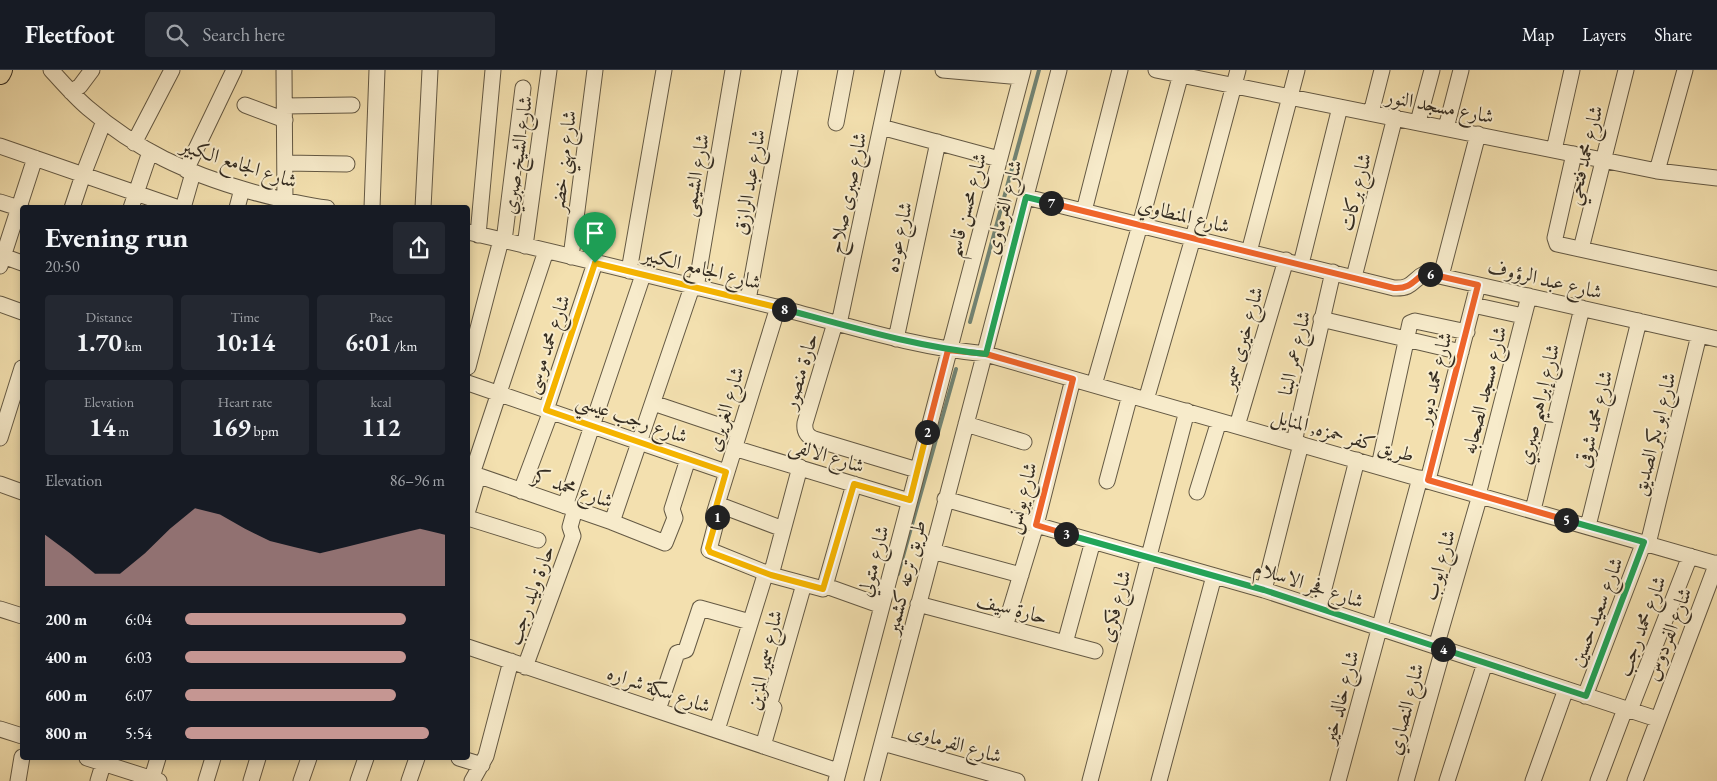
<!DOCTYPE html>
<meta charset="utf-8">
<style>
:root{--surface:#171b24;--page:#242831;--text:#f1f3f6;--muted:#9ea1a6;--line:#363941;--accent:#c59692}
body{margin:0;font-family:"EB Garamond",Amiri,serif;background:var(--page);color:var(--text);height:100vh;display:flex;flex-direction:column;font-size:19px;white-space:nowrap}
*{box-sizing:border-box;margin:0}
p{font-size:16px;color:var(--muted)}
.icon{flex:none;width:28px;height:28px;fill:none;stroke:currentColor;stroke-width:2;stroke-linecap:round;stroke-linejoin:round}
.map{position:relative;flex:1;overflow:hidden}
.sheet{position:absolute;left:20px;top:135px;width:450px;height:555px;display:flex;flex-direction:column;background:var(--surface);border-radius:5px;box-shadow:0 2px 8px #0003}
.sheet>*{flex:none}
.pin{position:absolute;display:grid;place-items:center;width:42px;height:42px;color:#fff;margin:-51px -21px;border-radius:50% 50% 50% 0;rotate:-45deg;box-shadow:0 0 5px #0007}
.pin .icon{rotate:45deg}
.km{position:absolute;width:25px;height:25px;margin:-12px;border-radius:50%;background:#222;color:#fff;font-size:14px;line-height:25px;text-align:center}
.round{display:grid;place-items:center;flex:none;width:52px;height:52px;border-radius:5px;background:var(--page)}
.headline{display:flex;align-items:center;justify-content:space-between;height:85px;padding:0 25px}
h1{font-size:28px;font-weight:700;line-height:38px}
.stats{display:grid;grid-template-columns:repeat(3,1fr);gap:8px;height:85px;padding:5px 25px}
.stats div{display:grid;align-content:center;border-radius:5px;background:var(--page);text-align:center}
.stats b{font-size:25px;font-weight:700}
.stats small{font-size:14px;font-weight:400}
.stats p{font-size:14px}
.chart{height:140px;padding:10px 25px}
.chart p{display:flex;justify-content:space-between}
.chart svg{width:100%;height:90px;margin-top:5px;fill:var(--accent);opacity:.7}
ul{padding:0 25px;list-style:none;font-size:16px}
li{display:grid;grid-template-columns:80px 60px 1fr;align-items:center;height:38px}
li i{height:12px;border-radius:6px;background:var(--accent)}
header{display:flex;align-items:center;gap:30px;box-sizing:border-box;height:70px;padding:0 25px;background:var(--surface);border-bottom:1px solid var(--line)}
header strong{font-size:24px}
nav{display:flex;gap:28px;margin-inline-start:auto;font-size:18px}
.search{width:350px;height:45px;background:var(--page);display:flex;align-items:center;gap:12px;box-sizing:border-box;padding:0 18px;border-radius:5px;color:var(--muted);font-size:19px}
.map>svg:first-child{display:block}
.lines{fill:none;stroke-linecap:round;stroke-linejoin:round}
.stream{stroke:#728373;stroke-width:4}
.minor-casing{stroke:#645944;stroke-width:17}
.major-casing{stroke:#342c21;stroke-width:22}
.minor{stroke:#f7ebcb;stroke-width:15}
.major{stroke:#f3e0af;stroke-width:20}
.split-1-casing{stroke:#fff;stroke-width:10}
.split-2-casing{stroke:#fff;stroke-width:10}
.split-3-casing{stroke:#fff;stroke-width:10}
.split-4-casing{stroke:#fff;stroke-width:10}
.split-5-casing{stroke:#fff;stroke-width:10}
.split-6-casing{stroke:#fff;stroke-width:10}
.split-7-casing{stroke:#fff;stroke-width:10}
.split-8-casing{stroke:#fff;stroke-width:10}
.split-9-casing{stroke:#fff;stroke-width:10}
.split-1{stroke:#f5b400;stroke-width:6}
.split-2{stroke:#f5b400;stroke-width:6}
.split-3{stroke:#f0652b;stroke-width:6}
.split-4{stroke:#22a559;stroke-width:6}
.split-5{stroke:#22a559;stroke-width:6}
.split-6{stroke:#f0652b;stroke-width:6}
.split-7{stroke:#f0652b;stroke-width:6}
.split-8{stroke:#22a559;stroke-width:6}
.split-9{stroke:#f5b400;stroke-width:6}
.labels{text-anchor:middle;stroke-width:4;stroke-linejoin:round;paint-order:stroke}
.street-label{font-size:20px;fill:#342c21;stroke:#f7ebcb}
</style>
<header>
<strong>Fleetfoot</strong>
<div class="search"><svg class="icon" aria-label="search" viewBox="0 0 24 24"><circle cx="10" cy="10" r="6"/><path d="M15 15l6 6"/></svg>Search here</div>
<nav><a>Map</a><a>Layers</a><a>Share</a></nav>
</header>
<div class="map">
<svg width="1717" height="711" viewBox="0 0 1717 711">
<rect width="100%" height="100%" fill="#f3e0af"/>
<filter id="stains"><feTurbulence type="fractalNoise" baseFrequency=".004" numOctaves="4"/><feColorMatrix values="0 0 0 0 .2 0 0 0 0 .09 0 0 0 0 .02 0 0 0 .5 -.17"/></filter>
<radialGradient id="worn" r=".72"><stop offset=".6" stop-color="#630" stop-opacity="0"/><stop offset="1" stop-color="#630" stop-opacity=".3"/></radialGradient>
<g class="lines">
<path class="stream" d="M 970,252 L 1039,0
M 898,504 L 956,299"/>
<defs>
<path id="minor" d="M 51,0 C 63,13 75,27 88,38 C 138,81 187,103 249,121 C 275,128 300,135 327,138
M 943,0 L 1021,7
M 1156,0 L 1657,101 L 1717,108
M 71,22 L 80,16 L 92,0
M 245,35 L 285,50
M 285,36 L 352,35
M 1371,43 L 1382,0
M 1418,52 L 1432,0
M 836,53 L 846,0
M 881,57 L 999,89
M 1446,58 L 1461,0
M 134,73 L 172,0
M 0,76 L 179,138
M 1554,80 L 1572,0
M 1574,84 L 1555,168 L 1557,174 L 1717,209
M 285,93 L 347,94
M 186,100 L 234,0
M 1657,101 L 1685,0
M 1026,127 L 1394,218 C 1414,219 1412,209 1426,203 L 1717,269
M 0,132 L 22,139
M 72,138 L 83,105 L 104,51
M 131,138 L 150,82
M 183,138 L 193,103
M 237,138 L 242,119
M 283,138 L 285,131 L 284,0
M 372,138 L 377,0
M 423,138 L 430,0
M 1084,141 L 1120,0
M 468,162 C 571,186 673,211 776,237 C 847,255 912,277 986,284 L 1717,494
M 478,165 L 493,0
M 504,171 L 523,18
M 525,176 L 549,0
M 1581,179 L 1626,0
M 1249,182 L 1297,0
M 0,185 L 22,193
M 571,187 L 595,0
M 1301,194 L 1340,37
M 0,196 L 35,88
M 629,201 L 664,0
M 1441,206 L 1478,64
M 1354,207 L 1395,47
M 696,218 L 733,0
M 748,230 L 790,0
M 0,234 L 22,242
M 1473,235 L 1523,246
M 778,237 L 714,444 L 717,449 L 709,480 L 771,505 L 823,519 L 826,516 L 882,536
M 1321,249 L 1461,282
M 835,253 L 805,353 C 804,361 807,366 814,369 L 917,400
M 839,254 L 893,0
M 896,269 L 938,72
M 468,297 L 501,170
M 468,313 L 726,402
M 1094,315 L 1140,155 L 1182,0
M 1146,330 L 1193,168 L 1238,0
M 653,333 L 739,362
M 546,340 L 595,193
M 966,354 L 1024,372
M 1237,356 L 1286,190
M 0,368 L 22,298
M 1294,372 L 1333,202
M 734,378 L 909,431
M 1379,396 L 1410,253 L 1415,251 L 1467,262
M 468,402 L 612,452 L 665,473 L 675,448 L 672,439 L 688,389
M 472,404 L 546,181
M 1428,410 L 1478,215
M 1107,411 L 1130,325
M 0,414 L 22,422
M 521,421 L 551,341
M 1197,422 L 1219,351
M 1478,425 L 1529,226
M 945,429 L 1264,520 L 1657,649
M 717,434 L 783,459
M 565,436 L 643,205
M 468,440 L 478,406
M 1533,440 L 1582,238
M 468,448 L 538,470
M 612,452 L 692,217
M 1588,456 L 1639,251
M 1648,474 L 1699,265
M 932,481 L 1021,505
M 771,505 L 800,397
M 825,516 L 854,414
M 1264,520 L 1301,374
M 918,534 L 1095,581
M 1319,538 L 1357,390
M 0,539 L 22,546
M 1005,557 L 1036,455 L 1073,309
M 1065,573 L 1093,471
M 468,577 L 838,701
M 1436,577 L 1480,425
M 525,597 L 573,466 L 570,457 L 575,439
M 1585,626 L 1644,472
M 658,640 L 677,583 L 686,580 L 700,538 L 750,552
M 1630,640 L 1690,486
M 0,659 L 22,666
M 717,660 L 766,502
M 883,673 L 1017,711
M 763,676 L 774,638 L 770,633 L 804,514
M 87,688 L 159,711
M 459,688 L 482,695
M 18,711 L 22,687
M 98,711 L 105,688
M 151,711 L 158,688
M 206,711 L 213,688
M 251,711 L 258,688
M 301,711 L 309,688
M 358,711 L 366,688
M 409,711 L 417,688
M 472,711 L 486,686 L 511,591
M 836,711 L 1023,0
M 872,711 C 934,474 998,237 1059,0
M 1090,711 L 1187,341
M 1159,711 L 1214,506
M 1338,711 L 1420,408
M 1406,711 L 1443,579
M 1447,711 L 1485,593
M 1533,711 L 1566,619
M 1598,711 L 1625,639
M 1635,711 L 1717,493"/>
<path id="major" d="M 0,4 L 2,0"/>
</defs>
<use href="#minor" class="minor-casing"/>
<use href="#major" class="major-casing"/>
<use href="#minor" class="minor"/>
<use href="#major" class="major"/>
</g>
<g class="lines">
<defs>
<path id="split-1" d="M 595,193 L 546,340 L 726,402 L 714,444 L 717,447"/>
<path id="split-2" d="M 717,447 L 708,478 L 710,482 L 771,505 L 823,519 L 854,414 L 910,430 L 927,362"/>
<path id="split-3" d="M 927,362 L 948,280 L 986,284 L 1073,309 L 1036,455 L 1066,464"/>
<path id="split-4" d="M 1066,464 L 1264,520 L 1443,579"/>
<path id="split-5" d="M 1443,579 L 1586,626 L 1644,472 L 1566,450"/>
<path id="split-6" d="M 1430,204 L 1478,215 L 1428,410 L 1566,450"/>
<path id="split-7" d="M 1051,133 L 1394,218 C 1409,219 1413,212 1423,204 L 1430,204"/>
<path id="split-8" d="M 784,239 C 851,257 917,277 986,284 L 1026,127 L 1051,133"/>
<path id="split-9" d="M 595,193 L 784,239"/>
</defs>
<use href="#split-1" class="split-1-casing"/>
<use href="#split-2" class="split-2-casing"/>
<use href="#split-3" class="split-3-casing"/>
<use href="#split-4" class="split-4-casing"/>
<use href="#split-5" class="split-5-casing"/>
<use href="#split-6" class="split-6-casing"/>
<use href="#split-7" class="split-7-casing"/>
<use href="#split-8" class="split-8-casing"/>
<use href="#split-9" class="split-9-casing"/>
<use href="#split-1" class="split-1"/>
<use href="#split-2" class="split-2"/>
<use href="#split-3" class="split-3"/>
<use href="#split-4" class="split-4"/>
<use href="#split-5" class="split-5"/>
<use href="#split-6" class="split-6"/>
<use href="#split-7" class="split-7"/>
<use href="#split-8" class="split-8"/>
<use href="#split-9" class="split-9"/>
</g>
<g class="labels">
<g class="street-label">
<text transform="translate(1440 36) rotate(11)" y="7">شارع مسجد النور</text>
<text transform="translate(517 85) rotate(-82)" y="7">شارع الشيخ صبري</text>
<text transform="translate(1584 85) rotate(-76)" y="7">شارع محمد فتحي</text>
<text transform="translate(563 91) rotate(-83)" y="7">شارع مهني خضر</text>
<text transform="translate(239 93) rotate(18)" y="7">شارع الجامع الكبير</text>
<text transform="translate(695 105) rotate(-80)" y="7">شارع الشيمى</text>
<text transform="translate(749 112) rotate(-80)" y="7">شارع عبد الرازق</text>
<text transform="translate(1355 122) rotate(-76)" y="7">شارع بركات</text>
<text transform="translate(847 123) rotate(-78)" y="7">شارع صبرى صلاح</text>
<text transform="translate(966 135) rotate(-75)" y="7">شارع محسن قاسم</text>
<text transform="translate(1003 137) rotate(-75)" y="7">شارع الفرماوى</text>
<text transform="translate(1184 145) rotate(14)" y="7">شارع المنطاوي</text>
<text transform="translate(898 167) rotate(-78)" y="7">شارع عوده</text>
<text transform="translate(702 198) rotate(14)" y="7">شارع الجامع الكبير</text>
<text transform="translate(1545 209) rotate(13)" y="7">شارع عبد الرؤوف</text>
<text transform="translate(1242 268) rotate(-74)" y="7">شارع خيرى سمير</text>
<text transform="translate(547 274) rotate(-71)" y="7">شارع محمد موسى</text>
<text transform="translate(1294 283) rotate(-77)" y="7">شارع عمر البنا</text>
<text transform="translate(800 301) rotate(-73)" y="7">حارة منصور</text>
<text transform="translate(1434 308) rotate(-76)" y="7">شارع محمد دبور</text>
<text transform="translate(1484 320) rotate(-76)" y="7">شارع مسجد الصحابه</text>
<text transform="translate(1538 334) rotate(-76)" y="7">شارع إبراهيم صبري</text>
<text transform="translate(725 339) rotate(-73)" y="7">شارع الغريرى</text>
<text transform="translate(632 348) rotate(19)" y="7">شارع رجب عيسي</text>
<text transform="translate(1594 349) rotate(-76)" y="7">شارع محمد شوقى</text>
<text transform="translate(1654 364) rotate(-76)" y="7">شارع ابو بكر الصديق</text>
<text transform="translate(1343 365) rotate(16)" y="7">طريق كفر حمزه, المنايل</text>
<text transform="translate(827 385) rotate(17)" y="7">شارع الالفى</text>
<text transform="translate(573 418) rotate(19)" y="7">شارع محمد كر</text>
<text transform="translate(1021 428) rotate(-75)" y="7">شارع يونس</text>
<text transform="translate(873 491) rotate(-75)" y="7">شارع متولي</text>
<text transform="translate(1439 495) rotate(-74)" y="7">شارع ايوب</text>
<text transform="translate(905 507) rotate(-76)" y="7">طريق ترعه كشمير</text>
<text transform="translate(1309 514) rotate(18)" y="7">شارع فجر الاسلام</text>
<text transform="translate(530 525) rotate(-70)" y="7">حارة وليد رجب</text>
<text transform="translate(1115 536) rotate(-75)" y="7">شارع فكرى</text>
<text transform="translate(1012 538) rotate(15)" y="7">حارة سيف</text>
<text transform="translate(1596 542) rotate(-69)" y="7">شارع سعيد حسين</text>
<text transform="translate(1641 556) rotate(-69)" y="7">شارع محمد رجب</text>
<text transform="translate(1668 564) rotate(-69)" y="7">شارع الفردوس</text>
<text transform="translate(764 590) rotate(-77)" y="7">شارع سمير المزين</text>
<text transform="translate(659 619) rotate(19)" y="7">شارع سكة شراره</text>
<text transform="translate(1340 627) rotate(-75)" y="7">شارع خالد خير</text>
<text transform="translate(1405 639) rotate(-75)" y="7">شارع النصاري</text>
<text transform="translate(955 673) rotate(16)" y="7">شارع الفرماوى</text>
</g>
</g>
<rect width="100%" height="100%" filter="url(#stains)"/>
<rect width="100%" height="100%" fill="url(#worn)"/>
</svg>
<div class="pin" style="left:595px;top:193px;background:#1e9e55"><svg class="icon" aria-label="arrive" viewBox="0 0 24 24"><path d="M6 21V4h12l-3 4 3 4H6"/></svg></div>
<b class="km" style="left:717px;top:447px">1</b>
<b class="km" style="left:927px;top:362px">2</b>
<b class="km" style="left:1066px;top:464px">3</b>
<b class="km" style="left:1443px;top:579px">4</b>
<b class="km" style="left:1566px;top:450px">5</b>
<b class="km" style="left:1430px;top:204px">6</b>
<b class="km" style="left:1051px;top:133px">7</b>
<b class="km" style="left:784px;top:239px">8</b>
<section class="sheet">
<div class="headline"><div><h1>Evening run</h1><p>20:50</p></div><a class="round"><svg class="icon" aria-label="share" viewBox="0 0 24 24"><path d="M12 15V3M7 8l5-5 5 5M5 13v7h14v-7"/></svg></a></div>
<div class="stats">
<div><p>Distance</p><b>1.70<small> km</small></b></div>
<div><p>Time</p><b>10:14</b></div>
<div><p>Pace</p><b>6:01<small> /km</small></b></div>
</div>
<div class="stats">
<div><p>Elevation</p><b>14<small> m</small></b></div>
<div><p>Heart rate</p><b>169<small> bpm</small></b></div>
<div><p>kcal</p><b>112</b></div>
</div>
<div class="chart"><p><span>Elevation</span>86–96 m</p>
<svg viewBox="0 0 160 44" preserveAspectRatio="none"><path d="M0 44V19L10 28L20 38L30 38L40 28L50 16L60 6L70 9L80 16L90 22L100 25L110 28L120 25L130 22L140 19L150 16L160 19V44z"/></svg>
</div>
<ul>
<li><b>200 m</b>6:04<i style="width:85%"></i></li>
<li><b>400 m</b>6:03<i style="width:85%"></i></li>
<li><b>600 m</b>6:07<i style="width:81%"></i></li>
<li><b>800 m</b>5:54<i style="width:94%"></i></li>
</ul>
</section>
</div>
